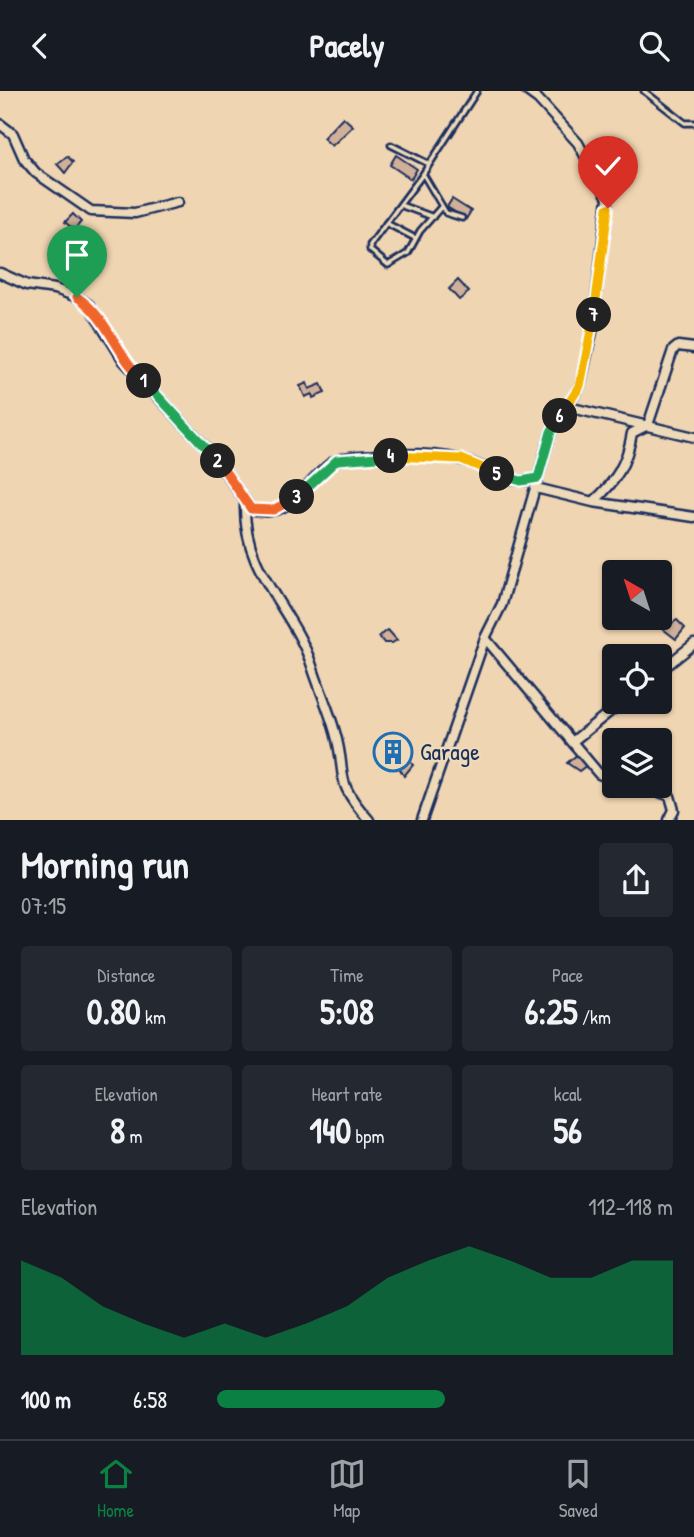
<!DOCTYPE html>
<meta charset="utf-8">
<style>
:root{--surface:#171b24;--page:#242831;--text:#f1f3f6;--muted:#9ea1a6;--line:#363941;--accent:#0b8043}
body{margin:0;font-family:"Patrick Hand",sans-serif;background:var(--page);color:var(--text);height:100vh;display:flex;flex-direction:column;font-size:26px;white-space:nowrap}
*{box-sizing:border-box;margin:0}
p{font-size:23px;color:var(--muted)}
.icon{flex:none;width:38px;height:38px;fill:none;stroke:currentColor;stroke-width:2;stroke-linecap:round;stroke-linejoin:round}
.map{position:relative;height:729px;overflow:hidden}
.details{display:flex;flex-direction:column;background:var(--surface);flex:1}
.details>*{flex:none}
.needle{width:46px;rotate:321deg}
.tools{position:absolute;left:602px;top:469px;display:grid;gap:14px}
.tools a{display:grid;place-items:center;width:70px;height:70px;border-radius:7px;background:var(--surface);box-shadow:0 2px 5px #0004;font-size:35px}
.pin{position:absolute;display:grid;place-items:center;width:60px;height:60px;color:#fff;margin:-72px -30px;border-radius:50% 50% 50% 0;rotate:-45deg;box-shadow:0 0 7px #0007}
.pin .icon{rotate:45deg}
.km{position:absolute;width:35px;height:35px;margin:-18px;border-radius:50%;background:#222;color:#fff;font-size:19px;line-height:35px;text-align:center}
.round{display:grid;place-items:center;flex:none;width:74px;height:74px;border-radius:7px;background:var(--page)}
.overview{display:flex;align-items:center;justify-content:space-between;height:119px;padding:0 21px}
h1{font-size:38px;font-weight:800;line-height:52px}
.stats{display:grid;grid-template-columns:repeat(3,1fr);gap:10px;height:119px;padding:7px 21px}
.stats div{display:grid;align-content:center;border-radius:7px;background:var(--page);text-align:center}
.stats b{font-size:35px;font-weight:800}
.stats small{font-size:19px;font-weight:400}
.stats p{font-size:19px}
.chart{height:196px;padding:14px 21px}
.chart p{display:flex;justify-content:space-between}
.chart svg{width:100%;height:126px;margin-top:7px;fill:var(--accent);opacity:.7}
ul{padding:0 21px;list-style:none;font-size:23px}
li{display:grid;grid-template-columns:112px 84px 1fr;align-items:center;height:52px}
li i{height:18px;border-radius:9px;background:var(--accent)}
header{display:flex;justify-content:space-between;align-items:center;height:91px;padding:0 21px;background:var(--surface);font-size:32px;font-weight:800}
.tab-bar{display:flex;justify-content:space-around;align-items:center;height:98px;border-top:2px solid var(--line);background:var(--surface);font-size:19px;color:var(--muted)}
.tab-bar a{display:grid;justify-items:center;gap:4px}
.tab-bar .active{color:var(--accent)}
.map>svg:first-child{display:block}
.building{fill:#d1b099;stroke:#1b2f5e;stroke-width:2}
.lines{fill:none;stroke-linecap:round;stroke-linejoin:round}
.lane-casing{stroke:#1b2f5e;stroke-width:9}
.street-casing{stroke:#1b2f5e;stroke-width:13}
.lane{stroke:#eedab8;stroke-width:3.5}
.street{stroke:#eedab8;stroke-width:8}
.split-1-casing{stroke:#fff;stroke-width:14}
.split-2-casing{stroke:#fff;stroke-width:14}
.split-3-casing{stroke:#fff;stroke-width:14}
.split-4-casing{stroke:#fff;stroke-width:14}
.split-5-casing{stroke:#fff;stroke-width:14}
.split-6-casing{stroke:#fff;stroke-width:14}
.split-7-casing{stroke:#fff;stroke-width:14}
.split-8-casing{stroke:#fff;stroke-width:14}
.split-1{stroke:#f0652b;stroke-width:9}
.split-2{stroke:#22a559;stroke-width:9}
.split-3{stroke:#f0652b;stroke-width:9}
.split-4{stroke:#22a559;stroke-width:9}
.split-5{stroke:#f5b400;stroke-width:9}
.split-6{stroke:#22a559;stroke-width:9}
.split-7{stroke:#f5b400;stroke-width:9}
.split-8{stroke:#f5b400;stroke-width:9}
.labels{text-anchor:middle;stroke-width:5;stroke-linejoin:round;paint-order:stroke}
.poi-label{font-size:24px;fill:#1b2f5e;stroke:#eedab8;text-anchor:start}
</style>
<header><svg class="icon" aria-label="back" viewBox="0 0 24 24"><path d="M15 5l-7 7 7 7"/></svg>Pacely<svg class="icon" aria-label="search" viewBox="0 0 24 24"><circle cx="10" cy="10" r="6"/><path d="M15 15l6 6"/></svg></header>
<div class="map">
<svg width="694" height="729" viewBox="0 0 694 729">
<rect width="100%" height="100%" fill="#f0d5b2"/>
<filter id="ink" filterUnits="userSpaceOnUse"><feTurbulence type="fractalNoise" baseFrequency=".0143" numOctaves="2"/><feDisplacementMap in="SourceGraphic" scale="14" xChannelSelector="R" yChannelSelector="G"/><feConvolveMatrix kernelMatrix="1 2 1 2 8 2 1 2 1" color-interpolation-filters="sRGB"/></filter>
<g filter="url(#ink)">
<path class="building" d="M 343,26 L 353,35 L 332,55 L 323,47 Z
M 396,64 L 417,78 L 411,88 L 390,74 Z
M 67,65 L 73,71 L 65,82 L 57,73 Z
M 452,108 L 471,120 L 466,128 L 447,116 Z
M 73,123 L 81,131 L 74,139 L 65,131 Z
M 458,189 L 469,201 L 459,209 L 449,198 Z
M 307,292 L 309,298 L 321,293 L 325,302 L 313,307 L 312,303 L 305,306 L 300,295 Z
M 677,529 L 685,537 L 676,548 L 663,538 Z
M 388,539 L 397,549 L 392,552 L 384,552 L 379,545 Z
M 578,663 L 587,674 L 579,680 L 567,672 Z
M 406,665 L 413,674 L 404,685 L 397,673 Z"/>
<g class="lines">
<defs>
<path id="lane" d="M 644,0 L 685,32 L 694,32
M 391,54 L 429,73
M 423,83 L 446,122 L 462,127
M 400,114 L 433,126
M 442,115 L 420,140 L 408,162 L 388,174 L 370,159 L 370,154 L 423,83 L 477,0
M 386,132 L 415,147"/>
<path id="street" d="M 0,33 L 13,43 L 24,68 L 36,82 L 91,120 L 135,122 L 178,111
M 0,182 L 27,194 L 55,198 L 77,206 L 89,214 L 124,270 L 214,365 L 251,418 C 289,431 306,391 330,373 C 339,367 350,366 360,365 C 395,363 439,360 472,372 C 494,380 515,396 538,387
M 568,316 L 694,346
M 536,397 L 593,411 L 694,426
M 593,411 C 616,391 627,372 632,342 L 648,334 L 673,259 L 678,255 L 694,257
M 245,413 C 243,482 292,515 312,575 C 319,597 329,619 335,641 C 348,686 332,688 369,729
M 485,547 L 599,683 L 614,689
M 660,580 L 694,553
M 572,651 L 622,611
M 642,695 L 670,705 L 674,719 L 669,729
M 422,729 L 485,547 L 502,513 L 551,341 L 580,295 L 592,241 L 608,107 L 578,52 L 538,8 L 527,0"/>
</defs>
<use href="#lane" class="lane-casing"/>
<use href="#street" class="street-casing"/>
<use href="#lane" class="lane"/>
<use href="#street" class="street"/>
</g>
</g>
<g class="lines" filter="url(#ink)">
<defs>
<path id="split-1" d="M 77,206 C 108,226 117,265 144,290"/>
<path id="split-2" d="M 144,290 L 218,370"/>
<path id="split-3" d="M 218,370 L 251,418 L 273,419 L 297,406"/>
<path id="split-4" d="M 297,406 L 337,369 L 391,365"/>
<path id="split-5" d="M 391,365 L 461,368 L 497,383"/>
<path id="split-6" d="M 497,383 L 521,390 L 538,387 L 551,341 L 560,325"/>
<path id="split-7" d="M 560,325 L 580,295 L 594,224"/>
<path id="split-8" d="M 594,224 L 608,117"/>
</defs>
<use href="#split-1" class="split-1-casing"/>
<use href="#split-2" class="split-2-casing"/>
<use href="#split-3" class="split-3-casing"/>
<use href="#split-4" class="split-4-casing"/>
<use href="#split-5" class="split-5-casing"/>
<use href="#split-6" class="split-6-casing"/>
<use href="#split-7" class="split-7-casing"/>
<use href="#split-8" class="split-8-casing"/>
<use href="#split-1" class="split-1"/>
<use href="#split-2" class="split-2"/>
<use href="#split-3" class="split-3"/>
<use href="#split-4" class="split-4"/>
<use href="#split-5" class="split-5"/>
<use href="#split-6" class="split-6"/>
<use href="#split-7" class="split-7"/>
<use href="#split-8" class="split-8"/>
</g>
<defs>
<symbol id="building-ring" viewBox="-11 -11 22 22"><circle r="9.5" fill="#eedab8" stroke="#1f6fb2" stroke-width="1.5"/><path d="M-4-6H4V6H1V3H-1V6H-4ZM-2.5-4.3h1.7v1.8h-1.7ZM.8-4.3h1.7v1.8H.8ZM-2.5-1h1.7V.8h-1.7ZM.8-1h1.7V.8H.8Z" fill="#1f6fb2"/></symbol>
</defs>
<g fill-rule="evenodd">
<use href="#building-ring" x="371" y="639" width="44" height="44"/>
</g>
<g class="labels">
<g class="poi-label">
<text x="420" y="669">Garage</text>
</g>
</g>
</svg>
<div class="tools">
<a><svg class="needle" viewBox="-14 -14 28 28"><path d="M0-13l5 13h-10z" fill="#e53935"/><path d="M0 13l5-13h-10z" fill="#9ea1a6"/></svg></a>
<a><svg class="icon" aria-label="locate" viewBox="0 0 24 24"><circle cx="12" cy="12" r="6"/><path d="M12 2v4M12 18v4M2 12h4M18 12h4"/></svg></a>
<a><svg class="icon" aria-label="layers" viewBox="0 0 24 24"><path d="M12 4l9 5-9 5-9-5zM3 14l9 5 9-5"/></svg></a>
</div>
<div class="pin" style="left:77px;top:206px;background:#1e9e55"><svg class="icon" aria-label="arrive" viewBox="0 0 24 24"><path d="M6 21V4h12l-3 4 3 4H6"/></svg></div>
<div class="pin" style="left:608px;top:117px;background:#d93025"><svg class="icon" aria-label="check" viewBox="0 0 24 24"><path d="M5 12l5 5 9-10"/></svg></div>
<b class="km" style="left:144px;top:290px">1</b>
<b class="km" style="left:218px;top:370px">2</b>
<b class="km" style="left:297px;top:406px">3</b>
<b class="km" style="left:391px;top:365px">4</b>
<b class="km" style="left:497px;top:383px">5</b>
<b class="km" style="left:560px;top:325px">6</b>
<b class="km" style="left:594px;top:224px">7</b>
</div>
<section class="details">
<div class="overview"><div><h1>Morning run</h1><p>07:15</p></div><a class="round"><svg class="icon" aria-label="share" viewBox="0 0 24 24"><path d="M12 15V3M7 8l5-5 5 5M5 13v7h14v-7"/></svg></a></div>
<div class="stats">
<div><p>Distance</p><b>0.80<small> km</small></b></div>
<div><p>Time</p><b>5:08</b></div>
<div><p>Pace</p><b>6:25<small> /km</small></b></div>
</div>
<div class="stats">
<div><p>Elevation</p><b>8<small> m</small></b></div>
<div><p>Heart rate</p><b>140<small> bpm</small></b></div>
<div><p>kcal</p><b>56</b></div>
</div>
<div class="chart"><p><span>Elevation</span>112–118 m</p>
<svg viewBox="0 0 160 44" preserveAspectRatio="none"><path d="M0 44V11L10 17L20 27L30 33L40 38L50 33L60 38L70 33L80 27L90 17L100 11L110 6L120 11L130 17L140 17L150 11L160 11V44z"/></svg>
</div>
<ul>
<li><b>100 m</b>6:58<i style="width:50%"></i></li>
</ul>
</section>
<nav class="tab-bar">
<a class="active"><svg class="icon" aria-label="home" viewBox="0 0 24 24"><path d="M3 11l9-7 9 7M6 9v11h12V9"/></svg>Home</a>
<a><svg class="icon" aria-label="map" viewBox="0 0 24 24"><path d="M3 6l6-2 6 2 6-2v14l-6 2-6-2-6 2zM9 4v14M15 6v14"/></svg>Map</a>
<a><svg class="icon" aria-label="saved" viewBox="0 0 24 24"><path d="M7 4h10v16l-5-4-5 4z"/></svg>Saved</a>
</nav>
